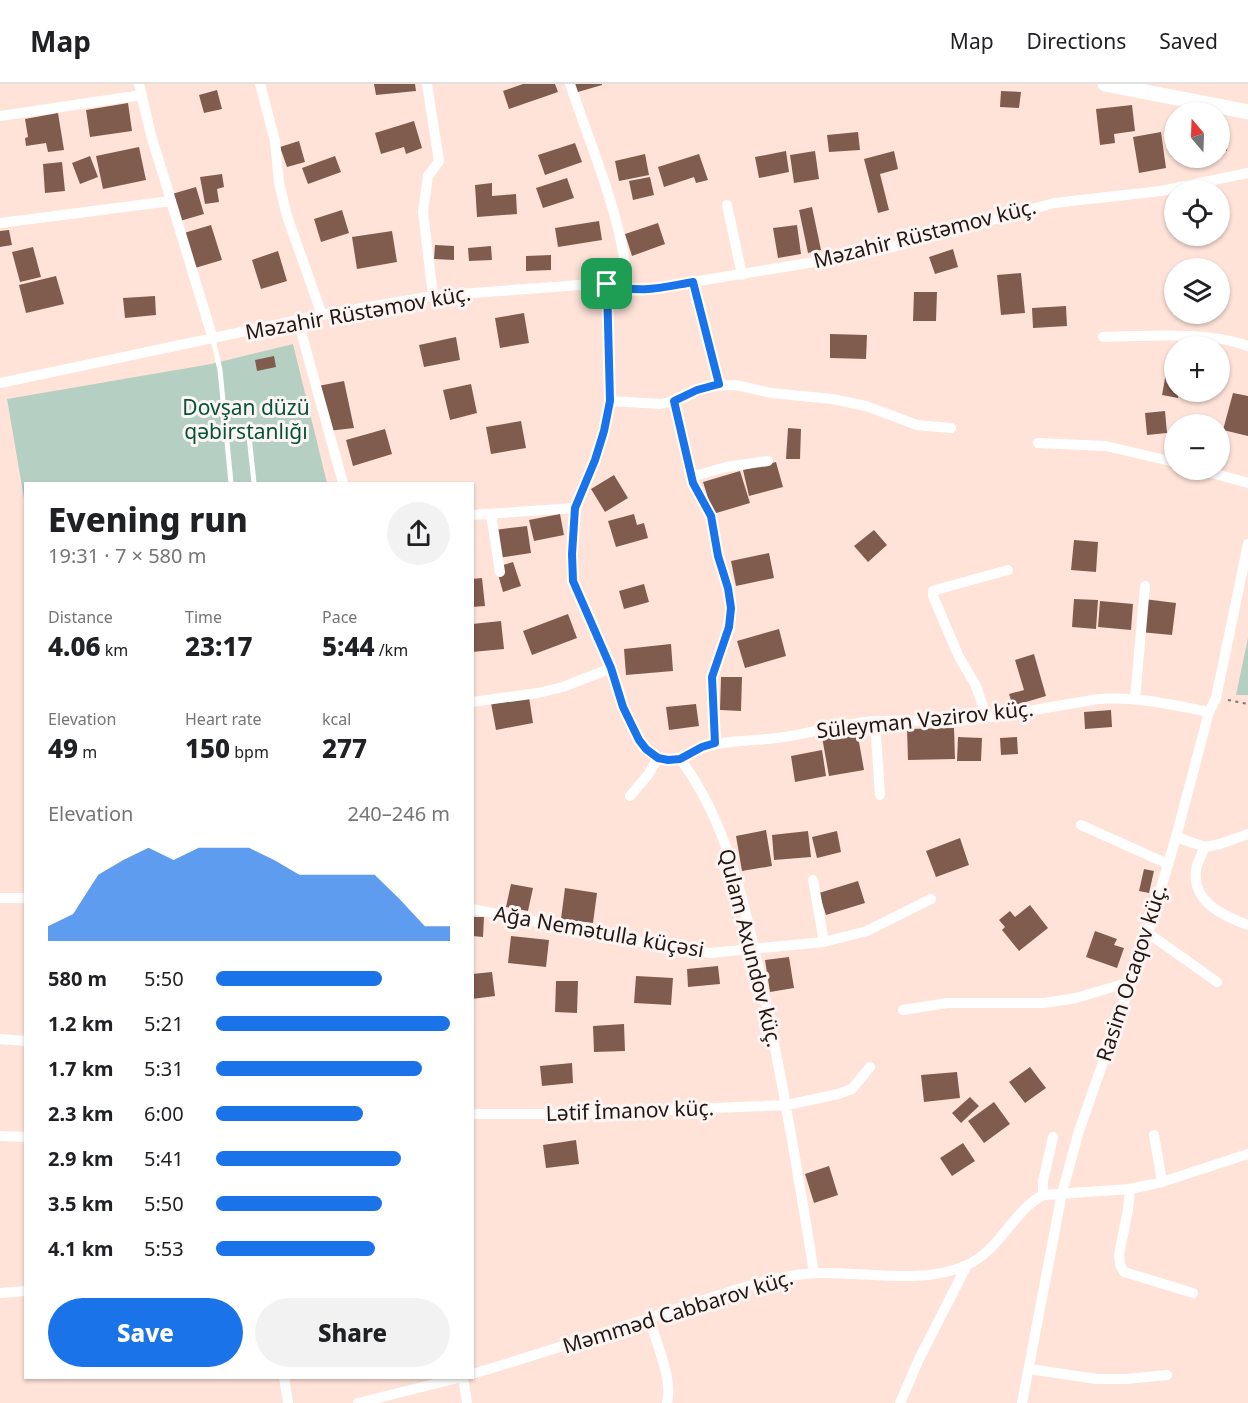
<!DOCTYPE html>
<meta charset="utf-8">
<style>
:root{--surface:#fff;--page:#f2f2f2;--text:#202124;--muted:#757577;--line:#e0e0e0;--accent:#1a73e8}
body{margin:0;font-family:"Noto Sans",sans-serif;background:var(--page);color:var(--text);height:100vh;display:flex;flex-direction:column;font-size:22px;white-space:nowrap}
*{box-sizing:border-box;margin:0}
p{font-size:20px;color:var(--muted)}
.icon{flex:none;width:33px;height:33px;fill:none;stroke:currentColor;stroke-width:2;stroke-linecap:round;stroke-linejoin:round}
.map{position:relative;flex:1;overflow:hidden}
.panel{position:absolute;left:24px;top:398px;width:450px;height:897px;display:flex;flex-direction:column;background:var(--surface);border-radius:0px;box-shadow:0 2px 4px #0004}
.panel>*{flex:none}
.needle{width:39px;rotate:341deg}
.tools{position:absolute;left:1164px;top:18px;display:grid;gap:12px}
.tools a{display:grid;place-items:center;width:66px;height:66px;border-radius:50%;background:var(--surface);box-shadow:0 2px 4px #0004;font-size:30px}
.pin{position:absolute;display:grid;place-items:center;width:51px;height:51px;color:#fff;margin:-26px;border-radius:12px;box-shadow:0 3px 9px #0006}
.round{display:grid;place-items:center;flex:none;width:63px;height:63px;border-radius:32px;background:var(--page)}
.summary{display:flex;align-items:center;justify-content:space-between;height:102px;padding:0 24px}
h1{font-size:33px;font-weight:800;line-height:45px}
.figures{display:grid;grid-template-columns:repeat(3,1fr);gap:9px;height:102px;padding:6px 24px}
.figures div{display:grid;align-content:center}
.figures b{font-size:26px;font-weight:800}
.figures small{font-size:16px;font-weight:400}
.figures p{font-size:16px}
.chart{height:168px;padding:12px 24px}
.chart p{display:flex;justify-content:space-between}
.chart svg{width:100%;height:108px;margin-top:6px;fill:var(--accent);opacity:.7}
.action{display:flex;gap:12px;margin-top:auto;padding:12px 24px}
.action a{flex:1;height:69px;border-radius:36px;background:var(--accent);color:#fff;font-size:24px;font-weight:800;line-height:69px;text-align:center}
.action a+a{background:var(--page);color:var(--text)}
ul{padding:0 24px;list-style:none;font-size:20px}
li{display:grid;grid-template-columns:96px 72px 1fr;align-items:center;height:45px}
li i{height:15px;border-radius:8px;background:var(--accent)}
header{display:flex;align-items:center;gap:36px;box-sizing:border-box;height:84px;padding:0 30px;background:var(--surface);border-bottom:2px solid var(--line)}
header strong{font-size:28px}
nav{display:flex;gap:33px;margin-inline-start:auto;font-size:21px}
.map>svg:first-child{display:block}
.green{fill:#b5d0c2}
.building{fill:#805c4f}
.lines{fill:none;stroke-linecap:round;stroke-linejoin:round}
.path{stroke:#86736c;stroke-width:2;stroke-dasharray:3 4.5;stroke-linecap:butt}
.lane{stroke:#fff;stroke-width:5}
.street{stroke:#fff;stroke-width:10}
.secondary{stroke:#fff;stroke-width:15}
.route-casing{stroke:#fff;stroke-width:12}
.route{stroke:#1a73e8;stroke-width:8}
.labels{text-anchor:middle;stroke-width:6;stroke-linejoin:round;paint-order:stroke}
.street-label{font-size:21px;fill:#221712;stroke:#fcf5f3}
.park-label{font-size:21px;fill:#05543a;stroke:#fcf5f3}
</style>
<header>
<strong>Map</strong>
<nav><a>Map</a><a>Directions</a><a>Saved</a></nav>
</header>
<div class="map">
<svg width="1248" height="1319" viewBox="0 0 1248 1319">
<rect width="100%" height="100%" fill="#ffe3d9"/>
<path class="green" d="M 293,260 L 327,399 L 26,399 L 25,420 L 7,315 L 211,280 Z
M 1248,554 L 1248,611 L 1236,611 Z"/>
<path class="building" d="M 374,0 L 415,0 L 416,7 L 376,11 Z
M 523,0 L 555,0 L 558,8 L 509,25 L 503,7 Z
M 568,0 L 602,0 L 602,1 L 571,10 Z
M 217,6 L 222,25 L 204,29 L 199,11 Z
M 1001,7 L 1021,8 L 1019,24 L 1000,23 Z
M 128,19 L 132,47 L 90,53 L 86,26 Z
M 1132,21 L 1135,47 L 1114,50 L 1115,59 L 1100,61 L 1096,25 Z
M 58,29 L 64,66 L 48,68 L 46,59 L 26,62 L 25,54 L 28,53 L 25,35 Z
M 414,37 L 422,64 L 406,70 L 404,63 L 381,70 L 375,49 Z
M 1220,43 L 1227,43 L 1227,67 L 1220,67 Z
M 858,48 L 860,66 L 829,68 L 827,51 Z
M 1161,48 L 1166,84 L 1139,89 L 1133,53 Z
M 299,57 L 305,78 L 287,83 L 280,63 Z
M 575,59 L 582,78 L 545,91 L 538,71 Z
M 139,63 L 146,96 L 103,105 L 96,72 Z
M 786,67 L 789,88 L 759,94 L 755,73 Z
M 815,67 L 819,95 L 794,99 L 790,71 Z
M 894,67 L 898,85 L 880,90 L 889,126 L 878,129 L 864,75 Z
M 645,70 L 649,91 L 619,97 L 615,77 Z
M 699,70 L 708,96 L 696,99 L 694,93 L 664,103 L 658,83 Z
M 90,72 L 98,93 L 80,100 L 72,79 Z
M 335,72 L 341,88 L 308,100 L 302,84 Z
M 62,78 L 65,107 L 45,109 L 43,80 Z
M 222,90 L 224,103 L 217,105 L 219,118 L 205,120 L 200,93 Z
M 650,93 L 654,111 L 633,116 L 629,97 Z
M 567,94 L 574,114 L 543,124 L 536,104 Z
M 492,99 L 492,112 L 516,110 L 517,130 L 477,133 L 475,101 Z
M 196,103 L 204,130 L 180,137 L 172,110 Z
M 812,123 L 821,166 L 808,169 L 799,126 Z
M 342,126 L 349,149 L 321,158 L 314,135 Z
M 599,137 L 602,156 L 558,163 L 555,144 Z
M 658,139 L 665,160 L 632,172 L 625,150 Z
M 211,141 L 222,176 L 195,184 L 184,149 Z
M 797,141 L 801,170 L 778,174 L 773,144 Z
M 9,146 L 12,161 L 0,163 L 0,147 Z
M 392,147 L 397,178 L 357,185 L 352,153 Z
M 435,161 L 454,162 L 454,176 L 434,175 Z
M 491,162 L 492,176 L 469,177 L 468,164 Z
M 33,163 L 41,193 L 20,198 L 12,168 Z
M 953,165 L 958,183 L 935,190 L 929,173 Z
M 278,167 L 287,197 L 261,205 L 252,176 Z
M 551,171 L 551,186 L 526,187 L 526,172 Z
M 1021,189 L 1025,229 L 1001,231 L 997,191 Z
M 56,192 L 64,220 L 26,229 L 19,201 Z
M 914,208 L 937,208 L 936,237 L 913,237 Z
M 155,212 L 156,231 L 125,234 L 123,214 Z
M 1066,222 L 1067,242 L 1033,244 L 1032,224 Z
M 524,229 L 529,259 L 500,264 L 495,234 Z
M 830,250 L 867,251 L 866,275 L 830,274 Z
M 456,253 L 460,276 L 424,283 L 419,261 Z
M 274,272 L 276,283 L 257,287 L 255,276 Z
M 1168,278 L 1174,279 L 1174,308 L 1179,308 L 1178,314 L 1162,311 Z
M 344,297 L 354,344 L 328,347 L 318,302 Z
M 471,300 L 477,329 L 450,336 L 443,306 Z
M 1233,309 L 1248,312 L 1248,352 L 1223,346 Z
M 1165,327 L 1167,349 L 1147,351 L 1145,329 Z
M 521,337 L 526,364 L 491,370 L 486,343 Z
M 788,344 L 801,345 L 800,375 L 786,375 Z
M 385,345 L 392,370 L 353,382 L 346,356 Z
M 776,378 L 783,403 L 749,412 L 743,386 Z
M 740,387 L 750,419 L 713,430 L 703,398 Z
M 614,391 L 628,414 L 605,428 L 591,405 Z
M 560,430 L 564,451 L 534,457 L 529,436 Z
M 634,430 L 637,441 L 644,439 L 648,454 L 616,463 L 608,437 Z
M 527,442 L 531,469 L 498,474 L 494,446 Z
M 874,446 L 887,461 L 868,478 L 854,462 Z
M 1074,456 L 1098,458 L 1096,488 L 1071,486 Z
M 769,469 L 774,494 L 736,502 L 731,477 Z
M 513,478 L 521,502 L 503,508 L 496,483 Z
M 482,494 L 485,522 L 472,523 L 472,495 Z
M 644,500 L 649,518 L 624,525 L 619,507 Z
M 1074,515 L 1098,516 L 1096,545 L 1072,543 Z
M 1144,515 L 1176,519 L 1172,551 L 1140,548 Z
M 1100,517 L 1133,520 L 1131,546 L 1098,543 Z
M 568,530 L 577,554 L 532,571 L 523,547 Z
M 501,537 L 504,565 L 472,568 L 472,540 Z
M 779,545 L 786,572 L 745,584 L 737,557 Z
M 671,560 L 673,587 L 626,591 L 624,565 Z
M 1034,570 L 1046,612 L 1013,622 L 1009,610 L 1024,606 L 1015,576 Z
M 721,593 L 742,593 L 741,627 L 720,626 Z
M 529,613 L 533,639 L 496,646 L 491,619 Z
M 696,620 L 699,642 L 669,646 L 666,623 Z
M 1111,626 L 1112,643 L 1085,645 L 1084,628 Z
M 954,644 L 955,675 L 908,676 L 907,645 Z
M 857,647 L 864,686 L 829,692 L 822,653 Z
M 958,653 L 982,654 L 981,677 L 957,677 Z
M 1017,653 L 1018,670 L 1001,671 L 1000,654 Z
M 822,666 L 826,692 L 795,698 L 791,672 Z
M 766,746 L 772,782 L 742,787 L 736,752 Z
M 808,747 L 811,773 L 774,776 L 772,751 Z
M 837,747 L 841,768 L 817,774 L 812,753 Z
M 960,754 L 969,781 L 936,793 L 926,767 Z
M 1144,785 L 1154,787 L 1149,809 L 1139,807 Z
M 858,797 L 865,819 L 826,831 L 819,809 Z
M 511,800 L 533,804 L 528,827 L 506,823 Z
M 565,804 L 597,809 L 593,839 L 561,835 Z
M 1030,821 L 1048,844 L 1019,867 L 1002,846 L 1005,843 L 999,836 L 1010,827 L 1015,833 Z
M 472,833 L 484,833 L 483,853 L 472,852 Z
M 1095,847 L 1117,855 L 1114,861 L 1124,864 L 1117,884 L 1086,873 Z
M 511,852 L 549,856 L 546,883 L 508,879 Z
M 789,873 L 794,904 L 770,908 L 765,876 Z
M 718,882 L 720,900 L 688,903 L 687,885 Z
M 492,888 L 495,912 L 472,915 L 472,890 Z
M 636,892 L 673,894 L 671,921 L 634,919 Z
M 556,897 L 578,897 L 577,929 L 555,928 Z
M 624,940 L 625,967 L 594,968 L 593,942 Z
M 572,979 L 573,999 L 542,1002 L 540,982 Z
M 1030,983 L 1046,1004 L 1025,1019 L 1009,998 Z
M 957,988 L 960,1014 L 924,1018 L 921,991 Z
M 970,1013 L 979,1022 L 961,1039 L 952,1029 Z
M 994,1018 L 1010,1040 L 984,1059 L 968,1037 Z
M 576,1056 L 579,1080 L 546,1084 L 543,1061 Z
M 963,1059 L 975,1077 L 952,1092 L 940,1074 Z
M 829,1082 L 838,1111 L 814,1119 L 805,1090 Z"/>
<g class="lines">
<path class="path" d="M 1228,616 L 1248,620"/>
<path class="lane" d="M 213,255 L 220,286 L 231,399
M 227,348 L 247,347 L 249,352 L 254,399"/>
<path class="street" d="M 139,0 L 151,51 L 213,255
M 260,0 L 275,57 L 279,99 L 287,132 L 322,231
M 427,0 L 439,77 L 428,92 L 423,128 L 433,212
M 570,0 C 592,66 624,137 628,207
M 0,32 L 142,11
M 727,121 L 742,191
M 0,139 L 171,117
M 693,198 L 719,301
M 607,200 L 610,317 L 604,347 L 595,376 L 575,424 L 572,470 L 573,497 L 611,584 L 623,623 L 639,656 L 646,665 L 658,674 L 668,676 L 680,675 C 728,737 747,830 763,905 C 783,999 799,1094 814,1189
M 298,237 L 343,399
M 1103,253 C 1147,252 1207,247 1248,262
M 0,299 L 322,231 L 433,212 L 580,201 L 607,200 L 628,207 L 644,206 L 851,172 L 896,162 L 1054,119 L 1161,107 L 1248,89
M 610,317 L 661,320 L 674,317 L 708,302 L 736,301 L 771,309 L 832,315 L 866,322 L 917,341 L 951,344
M 674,317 L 693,399 L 711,432 L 719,472 L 728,504 L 731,524 L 729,543 L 712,593 L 715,659
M 1038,359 L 1106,362 L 1174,378
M 1201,386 L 1248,399
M 691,393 L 726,383 L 768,377
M 491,430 L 500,488
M 472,431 L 575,424
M 1135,615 L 1145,502
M 472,618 L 538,609 L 563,603 L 611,584
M 987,633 L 975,600 L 959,573 L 933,512 L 933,507 L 939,505 L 1008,486
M 875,637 L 880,711
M 680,675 C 709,655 743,658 777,654 C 810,650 842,639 876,637 C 905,636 934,638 963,636 C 1008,632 1054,622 1099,615 C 1136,612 1173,621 1209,628
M 630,712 L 648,691 L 658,674
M 1081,741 L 1168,780
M 1176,753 L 1205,763 L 1220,760 L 1248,750
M 1205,763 C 1202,770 1197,778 1196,786 C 1192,818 1223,832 1248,841
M 813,796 L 824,858
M 0,814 L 26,814
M 472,825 L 660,862 L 710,869 L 824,858 L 867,847 L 931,815
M 1148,849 L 1217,898
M 903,926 L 947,919 L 1044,919 L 1076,914 L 1130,898
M 0,955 L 26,957
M 472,1030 L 565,1030 L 787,1021 L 838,1010 L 852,1005 L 870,983
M 1154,1051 L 1162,1098
M 0,1052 L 26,1053
M 1130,1105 L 1128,1126 L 1119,1170 L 1120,1181 L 1124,1188 L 1193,1209
M 1043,1111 L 1043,1097 L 1053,1053
M 0,1209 L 26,1207
M 649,1234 C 656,1258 673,1295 667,1319
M 1029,1285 L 1097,1295 L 1126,1295 L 1167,1291
M 472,1290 C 541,1270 609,1247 677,1225 C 714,1213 752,1199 790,1192 C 846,1181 914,1205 967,1181 C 1000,1166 1012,1128 1043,1111 L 1130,1105 L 1162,1098 L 1248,1070
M 284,1293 L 288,1319
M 463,1293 L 467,1319
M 358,1319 L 462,1293
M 900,1319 L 919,1275 L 967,1181
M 1022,1319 L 1062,1109 L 1079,1047 L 1148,849 L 1176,753 L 1209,628 L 1216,614 L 1248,460"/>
<path class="secondary" d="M 1105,0 L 1248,28"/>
</g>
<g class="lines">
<defs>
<path id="route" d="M 693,198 L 719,300 L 697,306 L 674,317 L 693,399 L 711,432 L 718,472 L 728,504 L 731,524 L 729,543 L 712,593 L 715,659 L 702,663 L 680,675 L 668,676 L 658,674 L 646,665 L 639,656 L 623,623 L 611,584 L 573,497 L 572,470 L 575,424 L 595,376 L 604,347 L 610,317 L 607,200 C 641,210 659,204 693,198 Z"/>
</defs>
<use href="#route" class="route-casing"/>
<use href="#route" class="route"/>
</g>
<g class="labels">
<g class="street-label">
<text transform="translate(925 150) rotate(-14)" y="7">Məzahir Rüstəmov küç.</text>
<text transform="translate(358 229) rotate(-10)" y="7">Məzahir Rüstəmov küç.</text>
<text transform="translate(925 636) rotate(-6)" y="7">Süleyman Vəzirov küç.</text>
<text transform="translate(599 848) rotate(10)" y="7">Ağa Nemətulla küçəsi</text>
<text transform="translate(750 864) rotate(76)" y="7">Qulam Axundov küç.</text>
<text transform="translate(1132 889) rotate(-72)" y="7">Rasim Ocaqov küç.</text>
<text transform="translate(630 1027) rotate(-2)" y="7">Lətif İmanov küç.</text>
<text transform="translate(678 1228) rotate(-17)" y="7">Məmməd Cabbarov küç.</text>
</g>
<g class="park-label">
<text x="246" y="331">Dovşan düzü<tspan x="246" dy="24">qəbirstanlığı</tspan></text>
</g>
</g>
</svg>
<div class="tools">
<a><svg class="needle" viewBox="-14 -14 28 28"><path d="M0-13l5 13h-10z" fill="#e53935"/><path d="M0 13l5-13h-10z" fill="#757577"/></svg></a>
<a><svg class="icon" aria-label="locate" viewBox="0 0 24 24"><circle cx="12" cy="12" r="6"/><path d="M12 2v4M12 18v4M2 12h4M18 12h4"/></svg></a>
<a><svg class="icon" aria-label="layers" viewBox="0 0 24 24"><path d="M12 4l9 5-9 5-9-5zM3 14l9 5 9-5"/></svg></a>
<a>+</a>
<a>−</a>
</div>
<div class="pin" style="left:607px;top:200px;background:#1e9e55"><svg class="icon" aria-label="arrive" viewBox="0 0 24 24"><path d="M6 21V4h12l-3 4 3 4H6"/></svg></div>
<section class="panel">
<div class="summary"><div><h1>Evening run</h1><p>19:31 · 7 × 580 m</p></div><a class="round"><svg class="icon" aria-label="share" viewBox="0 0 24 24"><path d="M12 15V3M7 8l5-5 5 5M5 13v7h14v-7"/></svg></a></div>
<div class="figures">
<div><p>Distance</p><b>4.06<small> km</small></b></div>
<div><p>Time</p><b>23:17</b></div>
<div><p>Pace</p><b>5:44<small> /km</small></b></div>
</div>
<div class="figures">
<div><p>Elevation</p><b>49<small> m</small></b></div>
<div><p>Heart rate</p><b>150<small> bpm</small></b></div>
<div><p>kcal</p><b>277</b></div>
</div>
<div class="chart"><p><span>Elevation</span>240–246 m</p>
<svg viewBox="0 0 160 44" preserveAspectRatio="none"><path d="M0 44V38L10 33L20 17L30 11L40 6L50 11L60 6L70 6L80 6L90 11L100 17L110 17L120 17L130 17L140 27L150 38L160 38V44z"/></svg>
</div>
<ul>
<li><b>580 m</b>5:50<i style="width:71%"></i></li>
<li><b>1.2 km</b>5:21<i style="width:100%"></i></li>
<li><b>1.7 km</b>5:31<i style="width:88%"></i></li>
<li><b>2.3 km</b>6:00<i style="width:63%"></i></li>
<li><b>2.9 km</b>5:41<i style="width:79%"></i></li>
<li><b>3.5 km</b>5:50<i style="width:71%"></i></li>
<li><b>4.1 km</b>5:53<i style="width:68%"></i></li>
</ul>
<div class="action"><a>Save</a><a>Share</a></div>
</section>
</div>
